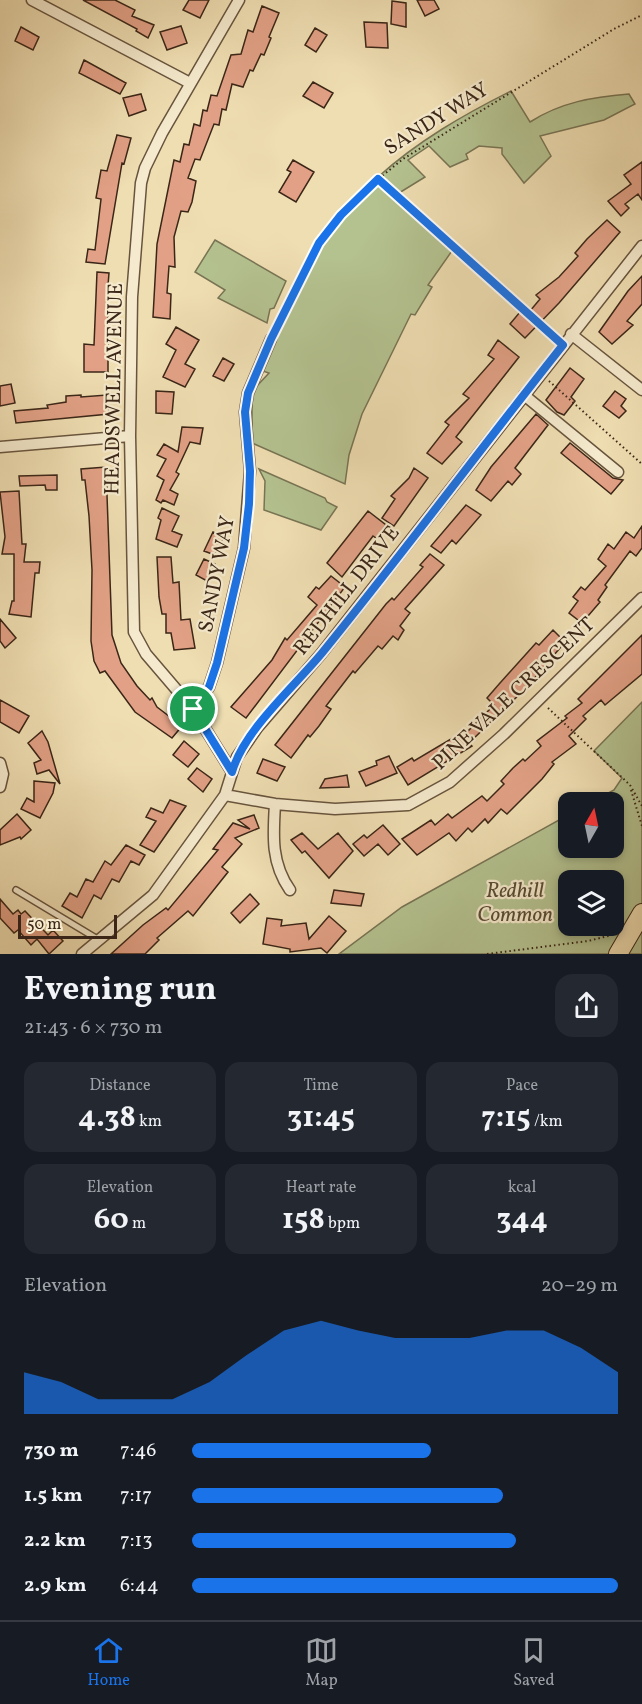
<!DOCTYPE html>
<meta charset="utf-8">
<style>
:root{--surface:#171b24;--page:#242831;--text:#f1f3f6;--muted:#9ea1a6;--line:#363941;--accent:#1a73e8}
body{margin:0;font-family:Vollkorn,serif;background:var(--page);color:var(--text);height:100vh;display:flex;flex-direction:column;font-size:22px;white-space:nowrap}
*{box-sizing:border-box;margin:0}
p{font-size:20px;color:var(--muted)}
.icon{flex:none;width:33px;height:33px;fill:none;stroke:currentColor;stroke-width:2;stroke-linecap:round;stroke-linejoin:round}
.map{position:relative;height:954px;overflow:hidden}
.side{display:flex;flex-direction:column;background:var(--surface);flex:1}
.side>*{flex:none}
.needle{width:39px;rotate:9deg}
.controls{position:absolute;left:558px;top:792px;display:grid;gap:12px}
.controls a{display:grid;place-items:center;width:66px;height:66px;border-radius:12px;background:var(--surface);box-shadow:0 3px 9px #0003;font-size:30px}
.scale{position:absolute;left:18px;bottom:15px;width:99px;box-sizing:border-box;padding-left:6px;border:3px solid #3b2617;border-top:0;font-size:16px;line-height:21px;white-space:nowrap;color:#3b2617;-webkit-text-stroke:4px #f5eacd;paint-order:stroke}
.pin{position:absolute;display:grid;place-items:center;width:51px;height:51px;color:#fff;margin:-26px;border:3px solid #fff;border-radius:50%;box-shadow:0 2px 6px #0007}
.round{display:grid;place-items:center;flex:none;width:63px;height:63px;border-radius:18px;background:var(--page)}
.head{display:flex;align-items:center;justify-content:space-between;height:102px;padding:0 24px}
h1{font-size:33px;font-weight:700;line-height:45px}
.stats{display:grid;grid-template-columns:repeat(3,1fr);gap:9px;height:102px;padding:6px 24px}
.stats div{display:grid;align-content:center;border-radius:15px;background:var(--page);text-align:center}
.stats b{font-size:30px;font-weight:700}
.stats small{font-size:16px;font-weight:400}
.stats p{font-size:16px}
.chart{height:168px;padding:12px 24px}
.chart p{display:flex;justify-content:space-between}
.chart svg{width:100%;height:108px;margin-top:6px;fill:var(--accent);opacity:.7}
ul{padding:0 24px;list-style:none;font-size:20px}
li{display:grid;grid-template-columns:96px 72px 1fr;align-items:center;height:45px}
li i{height:15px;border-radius:8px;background:var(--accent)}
.dock{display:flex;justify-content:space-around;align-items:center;height:84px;border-top:2px solid var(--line);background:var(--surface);font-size:16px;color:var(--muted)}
.dock a{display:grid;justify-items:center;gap:3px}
.dock .current{color:var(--accent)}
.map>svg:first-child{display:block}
.green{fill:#b4c290;stroke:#787454;stroke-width:1.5;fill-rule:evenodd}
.building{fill:#e2a186;stroke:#3b2617;stroke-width:1.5}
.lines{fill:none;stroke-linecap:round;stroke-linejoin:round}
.lane-casing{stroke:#68543e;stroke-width:8}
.street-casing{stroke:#68543e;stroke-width:13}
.primary-casing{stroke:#3b2617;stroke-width:20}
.path{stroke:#3b2617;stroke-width:2;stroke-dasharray:1.5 3;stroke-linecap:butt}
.lane{stroke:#f5eacd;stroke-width:5}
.street{stroke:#f5eacd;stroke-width:10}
.primary{stroke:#efdeb2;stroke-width:18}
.route-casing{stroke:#fff;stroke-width:12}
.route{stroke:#1a73e8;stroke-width:8}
.labels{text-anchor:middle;stroke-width:4.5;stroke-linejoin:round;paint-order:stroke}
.street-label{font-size:21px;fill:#3b2617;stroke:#f5eacd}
.park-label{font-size:21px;font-style:italic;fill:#594d35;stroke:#f5eacd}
</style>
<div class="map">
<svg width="642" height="954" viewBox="0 0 642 954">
<rect width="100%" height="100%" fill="#efdeb2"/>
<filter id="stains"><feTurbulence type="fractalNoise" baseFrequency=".00333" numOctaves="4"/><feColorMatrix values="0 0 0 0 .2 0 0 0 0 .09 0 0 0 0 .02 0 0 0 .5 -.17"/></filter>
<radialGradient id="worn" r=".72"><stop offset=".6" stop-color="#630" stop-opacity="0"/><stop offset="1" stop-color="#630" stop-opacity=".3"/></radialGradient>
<path class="green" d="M 511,91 L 530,122 C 561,102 593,97 629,94 L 635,104 L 604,120 L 540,136 L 551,156 L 524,183 L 502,154 L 502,148 L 479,146 L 466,154 L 468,159 L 450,167 L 429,146 L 408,160 L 425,177 L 399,193 L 378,177 C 418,141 463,115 511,91 Z
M 376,180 L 454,248 L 428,285 L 432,287 L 415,315 L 411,314 L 362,414 L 349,455 L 345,484 L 252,443 L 252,395 L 255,388 L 269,373 L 257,369 L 326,240 Z
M 215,240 L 286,281 L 274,308 L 270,309 L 267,323 L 218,298 L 225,290 L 195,272 Z
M 259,469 L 325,498 L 327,502 L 337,507 L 321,530 L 264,510 L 265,481 Z
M 642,702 L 642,954 L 339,954 L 402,907 L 568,815 L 568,848 L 614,848 L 614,802 L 592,802 L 614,790 L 622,778 L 594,751 ZM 568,880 L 614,880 L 614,926 L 568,926 Z"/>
<path class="building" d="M 83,0 L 115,0 L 135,10 L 132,16 L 154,25 L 148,38 L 136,31 L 137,29 Z
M 189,0 L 209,0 L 200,18 L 183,10 Z
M 417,0 L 434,0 L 439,9 L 425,16 Z
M 392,1 L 406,3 L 406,27 L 391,24 Z
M 262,6 L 279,13 L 269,37 L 271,38 L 264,55 L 261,54 L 253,71 L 250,70 L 243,87 L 232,84 L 226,110 L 222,109 L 219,125 L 214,124 L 200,160 L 195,159 L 188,178 L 196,181 L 192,202 L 188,212 L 181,211 L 174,237 L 175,267 L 169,266 L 167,293 L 171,294 L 170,319 L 153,317 L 157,244 L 174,160 L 180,162 L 184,144 L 189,145 L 194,124 L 200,126 L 203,110 L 207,111 L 211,95 L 217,96 L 231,55 L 241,54 L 248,30 L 253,32 Z
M 364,22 L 387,23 L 388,48 L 366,47 Z
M 181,26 L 187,43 L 167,50 L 160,32 Z
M 21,27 L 39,37 L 33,50 L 15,41 Z
M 315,28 L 327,35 L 316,52 L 305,45 Z
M 84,60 L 126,83 L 120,94 L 79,73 Z
M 313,82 L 333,93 L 324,108 L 303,96 Z
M 141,94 L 146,110 L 129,116 L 123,98 Z
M 117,135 L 131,138 L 124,164 L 122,163 L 105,264 L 86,262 L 88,249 L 95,250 L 101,199 L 96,198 L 101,170 L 107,171 Z
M 293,160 L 314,172 L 296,202 L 279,192 L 291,172 L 287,170 Z
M 642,162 L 642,200 L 638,194 L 625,204 L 629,208 L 621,216 L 608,201 L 631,184 L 624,175 Z
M 607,220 L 620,232 L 559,303 L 525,338 L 510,324 L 520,312 L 525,317 L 540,299 L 536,295 L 559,277 L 578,256 L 575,253 L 587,239 Z
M 97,272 L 109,273 L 106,310 L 108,310 L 108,372 L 84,372 L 84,344 L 94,345 Z
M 642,276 L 642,304 L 627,321 L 633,325 L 612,344 L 599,332 L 628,291 Z
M 176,327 L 199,340 L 185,364 L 195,369 L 185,387 L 163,377 L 176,350 L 166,344 Z
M 498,340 L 519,357 L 456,437 L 462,442 L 442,464 L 427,453 L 449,425 L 445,422 L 469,398 L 463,394 L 494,359 L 488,355 Z
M 223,358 L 234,364 L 224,381 L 213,376 Z
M 570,368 L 584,379 L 571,397 L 575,401 L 564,415 L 557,412 L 546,400 Z
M 11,384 L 15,403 L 0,406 L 0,386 Z
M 156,391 L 174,392 L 172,414 L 156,413 Z
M 615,391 L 626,399 L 621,406 L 626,411 L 619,418 L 603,406 Z
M 81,395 L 81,397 L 107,395 L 109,414 L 16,423 L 14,411 L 48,408 L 47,405 L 66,402 L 66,396 Z
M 536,414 L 548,425 L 515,468 L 521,474 L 512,485 L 508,481 L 491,501 L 476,490 L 491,467 Z
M 182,427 L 203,428 L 200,444 L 190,442 L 176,472 L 179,474 L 170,490 L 178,494 L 174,505 L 163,500 L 161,503 L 156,500 L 164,480 L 157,476 L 166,459 L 157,455 L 164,444 L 178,452 Z
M 570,443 L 613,478 L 623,480 L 611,494 L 561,453 Z
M 106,467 L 112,635 L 121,663 L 137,686 L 150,700 L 152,698 L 157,707 L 182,726 L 172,738 L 135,712 L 105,671 L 100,673 L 94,661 L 91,641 L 92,570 L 89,516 L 85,480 L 82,480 L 81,469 Z
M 414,468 L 428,478 L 394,526 L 382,518 L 395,499 L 391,496 L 409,478 Z
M 57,475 L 57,490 L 46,490 L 45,485 L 20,486 L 19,476 Z
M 19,491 L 22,544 L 26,544 L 24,562 L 40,562 L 39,573 L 35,573 L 31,617 L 9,614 L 12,601 L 14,601 L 14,554 L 2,554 L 5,537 L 0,492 Z
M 466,505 L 481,515 L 456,544 L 452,540 L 441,553 L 431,546 Z
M 162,508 L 179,516 L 172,531 L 182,535 L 177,547 L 156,539 L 161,520 L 158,518 Z
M 368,511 L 386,525 L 376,538 L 373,536 L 342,577 L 327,563 Z
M 642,526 L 642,548 L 636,556 L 630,551 L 605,585 L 607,587 L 598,600 L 600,602 L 582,623 L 569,613 L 578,601 L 573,597 L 581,587 L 585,590 L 606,566 L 598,559 L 608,544 L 614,549 L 626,532 L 634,538 Z
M 213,532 L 224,537 L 215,555 L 204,551 Z
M 430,554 L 444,565 L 405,609 L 410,613 L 400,626 L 404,630 L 398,640 L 393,636 L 382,649 L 378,646 L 355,673 L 353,671 L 326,706 L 331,709 L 319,726 L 310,737 L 308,735 L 291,758 L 275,745 L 386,604 L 392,598 L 394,600 L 423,567 L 420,565 Z
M 157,557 L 171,557 L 173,583 L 179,582 L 181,620 L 190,619 L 195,648 L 174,650 L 171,633 L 166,633 L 166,614 L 162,614 L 159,597 Z
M 204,559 L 215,564 L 207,581 L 196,575 Z
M 331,576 L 345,587 L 246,718 L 231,707 L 272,660 L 285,638 L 287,640 L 317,605 L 308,597 L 316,587 L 319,589 Z
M 0,619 L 16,638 L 5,648 L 0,641 Z
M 553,630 L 565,642 L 527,687 L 469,743 L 472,746 L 408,785 L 397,767 L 412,758 L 414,761 L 461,733 L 463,736 L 494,705 L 487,698 L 500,683 L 536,643 L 539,645 Z
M 642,635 L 642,674 L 605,705 L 601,700 L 583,716 L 586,719 L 569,736 L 576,744 L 552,762 L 554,764 L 542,779 L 507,814 L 501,809 L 488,823 L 485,819 L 472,832 L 468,828 L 456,841 L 449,833 L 417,855 L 402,839 L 431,820 L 435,825 L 448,814 L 452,818 L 482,796 L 487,801 L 504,784 L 501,781 L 513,768 L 523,759 L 525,761 L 541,746 L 537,741 L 567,718 L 565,716 L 582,703 L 578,699 Z
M 0,700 L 29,716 L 19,733 L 0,722 Z
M 42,731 L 48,742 L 60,784 L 49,770 L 37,774 L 34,763 L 41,760 L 28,743 Z
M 184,741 L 199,754 L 188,767 L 173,755 Z
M 389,756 L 397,773 L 366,786 L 359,772 L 377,765 L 376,761 Z
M 263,759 L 285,767 L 277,781 L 257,773 Z
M 197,768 L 212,779 L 203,792 L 188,779 Z
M 347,775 L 349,787 L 320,788 L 325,779 Z
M 34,781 L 55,783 L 53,793 L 40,818 L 21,809 L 27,798 L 34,802 Z
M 170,800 L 186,806 L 154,852 L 140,845 L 156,821 L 146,817 L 151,808 L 163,813 Z
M 17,814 L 31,830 L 21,839 L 20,837 L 0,845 L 0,830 Z
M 254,815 L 259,828 L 235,838 L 242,844 L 222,867 L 228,872 L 193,916 L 188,911 L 157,938 L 159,940 L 145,954 L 111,954 L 143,925 L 166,908 L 168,910 L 218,850 L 213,849 L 233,823 L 250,829 L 238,820 Z
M 383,825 L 400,844 L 388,855 L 378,844 L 364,856 L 353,844 L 364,835 L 367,838 Z
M 302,833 L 318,849 L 338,833 L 353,851 L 329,878 L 305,851 L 302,853 L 291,840 Z
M 126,845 L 145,855 L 139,865 L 131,861 L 119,882 L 112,879 L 101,899 L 94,895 L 82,918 L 62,906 L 70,893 L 77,897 L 86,879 L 93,882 L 105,861 L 111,865 Z
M 334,890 L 364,894 L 361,906 L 331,903 Z
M 250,894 L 259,904 L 240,923 L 231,913 Z
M 0,899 L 13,914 L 18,910 L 21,914 L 25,911 L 48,935 L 53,930 L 63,941 L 49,954 L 37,939 L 31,945 L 18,930 L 14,933 L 0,918 Z
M 329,916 L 346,931 L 327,953 L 321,948 L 290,952 L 290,949 L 263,944 L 267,918 L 282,920 L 281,926 L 306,923 L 309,939 Z"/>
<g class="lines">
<defs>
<path id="lane" d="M 16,890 L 99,940"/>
<path id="street" d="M 32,0 L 190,83
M 571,334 L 642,390
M 524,395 L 618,472
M 0,447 L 130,436
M 193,709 L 209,687 L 217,663 L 244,548 L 250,471 L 245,412 L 248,393 L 271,339
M 0,763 L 3,774 L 0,787
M 232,772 L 193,709 L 146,654 L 134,632 L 130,436 L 132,297 L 141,183 L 145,168 L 162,133 L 239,0
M 225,795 L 275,804 L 335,809 L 408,805 L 450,782 L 504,734 L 642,598
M 275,804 C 273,836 271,863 290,890
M 82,954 L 153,895 L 225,795 L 237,757 L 257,728 L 321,654 L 642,246"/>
<path id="primary" d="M 618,954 L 642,913"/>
</defs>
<use href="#lane" class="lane-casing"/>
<use href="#street" class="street-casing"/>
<use href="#primary" class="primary-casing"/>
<path class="path" d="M 378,179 L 555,337
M 276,329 C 290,301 303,270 319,243 C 341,210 373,183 403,159 L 614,29 L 642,15
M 549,381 L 642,464
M 548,708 L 630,785 L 642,806
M 631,790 L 642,826
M 487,954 L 588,941 L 612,935"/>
<use href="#lane" class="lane"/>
<use href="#street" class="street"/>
<use href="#primary" class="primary"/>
</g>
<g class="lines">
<defs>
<path id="route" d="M 378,179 L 563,345 C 482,447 404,552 322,653 C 294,687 244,730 232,772 L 193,709 L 209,687 L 217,663 L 244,548 L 249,504 L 250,471 L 245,412 L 248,393 L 271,339 L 319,243 L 341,215 Z"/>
</defs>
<use href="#route" class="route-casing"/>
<use href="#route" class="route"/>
</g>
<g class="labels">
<g class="street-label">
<text transform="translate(436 118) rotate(-32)" y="7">SANDY WAY</text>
<text transform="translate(113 389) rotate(-89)" y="7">HEADSWELL AVENUE</text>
<text transform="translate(216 574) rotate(-79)" y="7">SANDY WAY</text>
<text transform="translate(346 590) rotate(-52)" y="7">REDHILL DRIVE</text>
<text transform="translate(513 693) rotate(-43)" y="7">PINE VALE CRESCENT</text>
</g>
<g class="park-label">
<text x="515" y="897">Redhill<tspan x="515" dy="24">Common</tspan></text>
</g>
</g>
<rect width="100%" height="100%" filter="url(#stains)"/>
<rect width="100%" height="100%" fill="url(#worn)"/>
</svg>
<div class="controls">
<a><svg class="needle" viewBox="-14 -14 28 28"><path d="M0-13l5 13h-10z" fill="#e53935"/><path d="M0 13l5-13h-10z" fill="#9ea1a6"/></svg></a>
<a><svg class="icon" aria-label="layers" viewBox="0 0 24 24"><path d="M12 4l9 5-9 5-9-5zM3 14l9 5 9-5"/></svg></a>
</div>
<div class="scale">50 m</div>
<div class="pin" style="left:193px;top:709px;background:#1e9e55"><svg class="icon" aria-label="arrive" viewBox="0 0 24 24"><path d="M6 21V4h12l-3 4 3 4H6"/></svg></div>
</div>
<section class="side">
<div class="head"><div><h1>Evening run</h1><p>21:43 · 6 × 730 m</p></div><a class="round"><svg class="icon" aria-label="share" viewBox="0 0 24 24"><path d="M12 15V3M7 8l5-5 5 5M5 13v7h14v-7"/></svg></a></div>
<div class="stats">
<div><p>Distance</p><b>4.38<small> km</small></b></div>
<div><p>Time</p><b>31:45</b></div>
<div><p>Pace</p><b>7:15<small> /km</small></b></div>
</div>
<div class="stats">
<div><p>Elevation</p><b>60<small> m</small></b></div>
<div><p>Heart rate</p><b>158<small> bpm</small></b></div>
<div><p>kcal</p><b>344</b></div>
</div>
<div class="chart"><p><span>Elevation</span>20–29 m</p>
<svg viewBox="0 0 160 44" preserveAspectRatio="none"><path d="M0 44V27L10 31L20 38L30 38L40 38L50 31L60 20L70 10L80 6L90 10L100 13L110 13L120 13L130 10L140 10L150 17L160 27V44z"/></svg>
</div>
<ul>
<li><b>730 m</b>7:46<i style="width:56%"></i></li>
<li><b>1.5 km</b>7:17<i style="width:73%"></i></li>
<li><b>2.2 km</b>7:13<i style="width:76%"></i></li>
<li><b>2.9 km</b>6:44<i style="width:100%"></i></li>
</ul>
</section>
<nav class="dock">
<a class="current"><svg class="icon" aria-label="home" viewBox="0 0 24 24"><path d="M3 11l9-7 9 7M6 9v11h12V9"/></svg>Home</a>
<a><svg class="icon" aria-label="map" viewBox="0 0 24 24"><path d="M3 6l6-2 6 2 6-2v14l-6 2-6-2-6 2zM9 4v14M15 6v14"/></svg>Map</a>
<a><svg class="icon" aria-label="saved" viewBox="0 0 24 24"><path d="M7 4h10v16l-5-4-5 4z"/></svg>Saved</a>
</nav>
